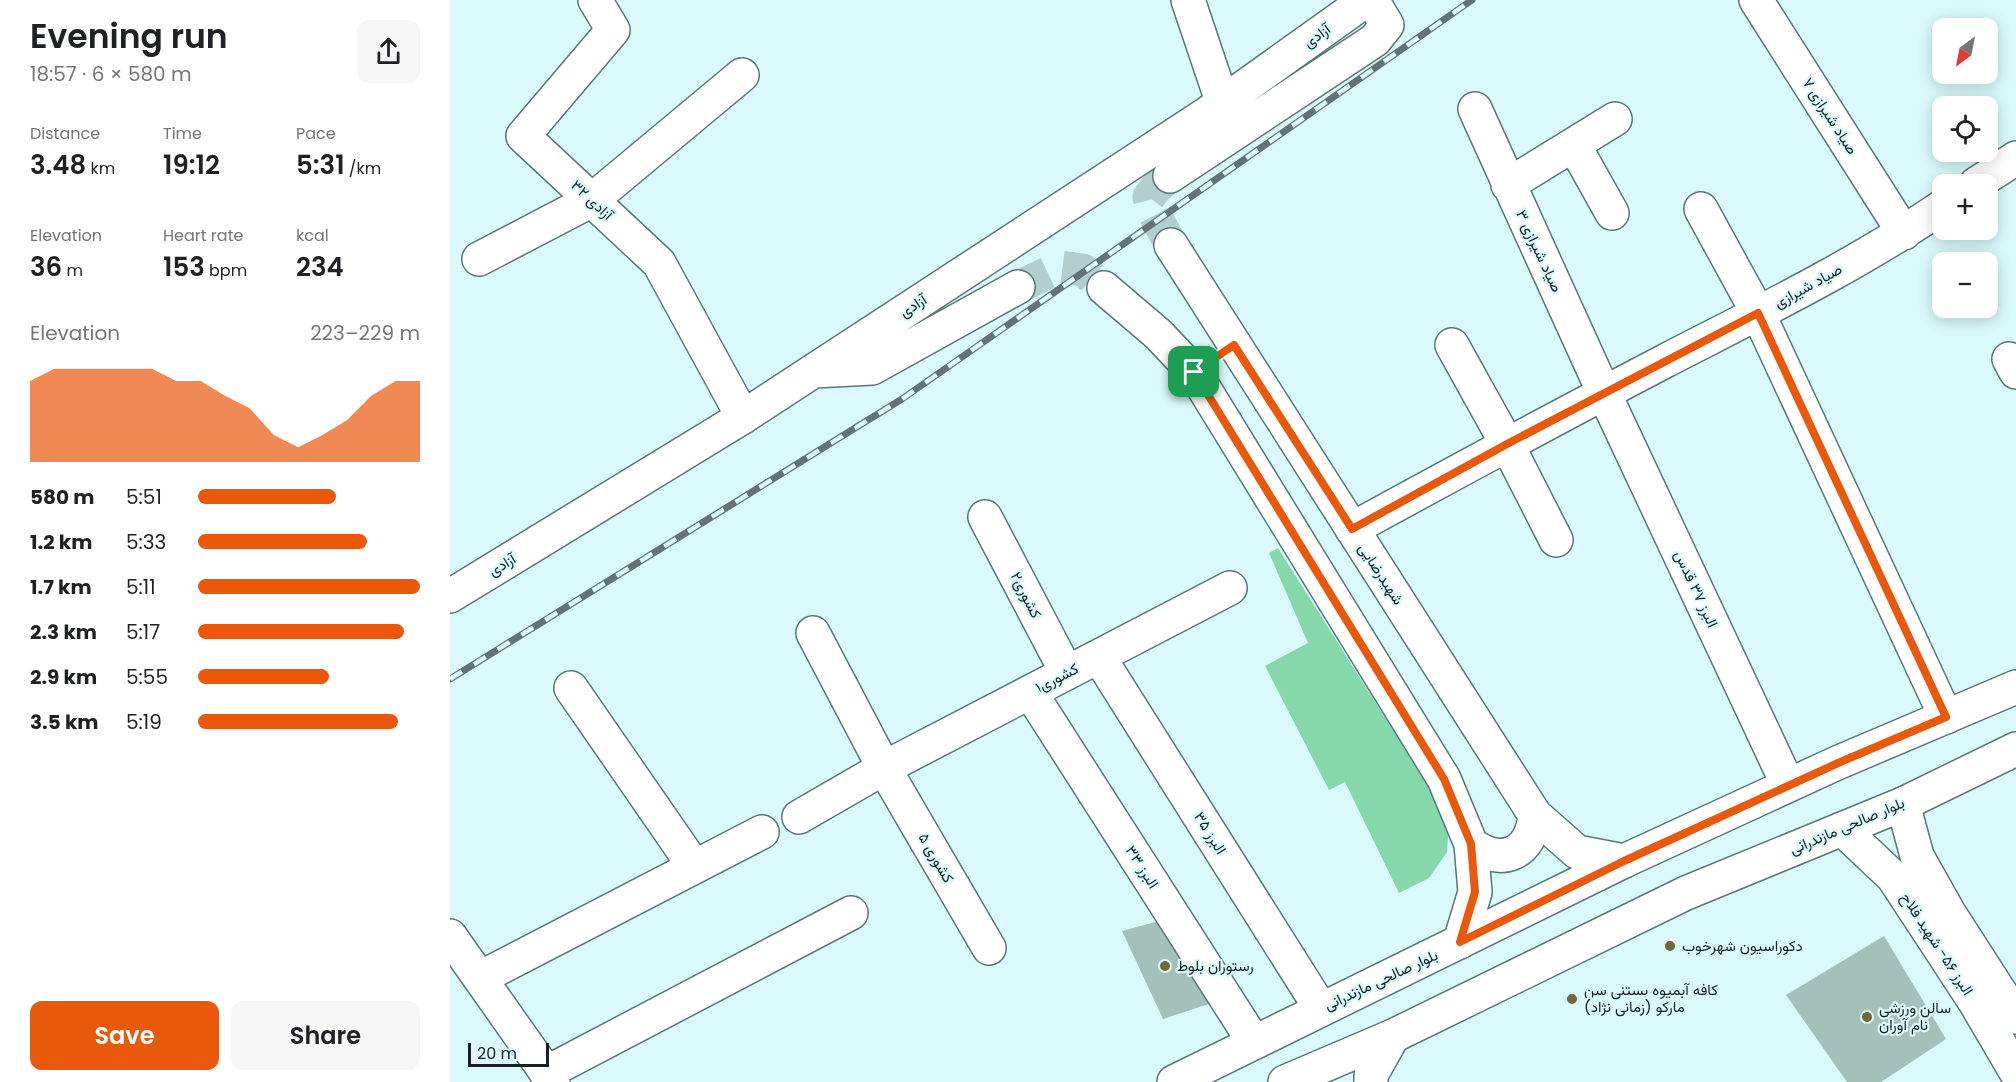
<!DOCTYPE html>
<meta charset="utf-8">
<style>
:root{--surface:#fff;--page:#f6f6f6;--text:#202124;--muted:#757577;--accent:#ea580c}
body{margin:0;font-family:Poppins,Vazirmatn,sans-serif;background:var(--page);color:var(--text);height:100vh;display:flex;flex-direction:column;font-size:22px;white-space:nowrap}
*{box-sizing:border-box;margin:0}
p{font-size:20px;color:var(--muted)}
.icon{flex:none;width:33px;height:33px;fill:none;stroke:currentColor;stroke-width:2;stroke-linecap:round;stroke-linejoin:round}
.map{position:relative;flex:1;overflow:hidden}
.details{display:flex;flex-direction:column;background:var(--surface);width:450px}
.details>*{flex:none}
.needle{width:39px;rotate:212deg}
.tools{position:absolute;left:1482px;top:18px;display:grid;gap:12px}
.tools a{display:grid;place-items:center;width:66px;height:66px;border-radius:12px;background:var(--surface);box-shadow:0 3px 15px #0003;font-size:30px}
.scale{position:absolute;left:18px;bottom:15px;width:81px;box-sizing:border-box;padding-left:6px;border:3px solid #152122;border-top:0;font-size:16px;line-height:21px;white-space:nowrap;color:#152122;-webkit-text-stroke:4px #d9f9fa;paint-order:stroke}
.pin{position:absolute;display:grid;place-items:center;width:51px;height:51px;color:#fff;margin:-26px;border-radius:12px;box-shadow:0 3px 9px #0006}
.round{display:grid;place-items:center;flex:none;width:63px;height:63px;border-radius:12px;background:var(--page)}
.overview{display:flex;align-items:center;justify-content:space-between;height:102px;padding:0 30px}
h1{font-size:33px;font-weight:600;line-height:45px}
.metrics{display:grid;grid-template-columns:repeat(3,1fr);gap:9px;height:102px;padding:6px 30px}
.metrics div{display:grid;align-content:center}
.metrics b{font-size:26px;font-weight:600}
.metrics small{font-size:16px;font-weight:400}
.metrics p{font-size:16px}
.chart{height:168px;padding:12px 30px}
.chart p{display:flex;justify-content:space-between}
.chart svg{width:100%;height:108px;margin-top:6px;fill:var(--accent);opacity:.7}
.cta{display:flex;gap:12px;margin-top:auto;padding:12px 30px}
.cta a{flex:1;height:69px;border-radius:12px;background:var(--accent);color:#fff;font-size:24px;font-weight:600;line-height:69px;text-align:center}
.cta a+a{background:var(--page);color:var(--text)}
ul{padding:0 30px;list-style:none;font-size:20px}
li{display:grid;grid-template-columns:96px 72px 1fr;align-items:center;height:45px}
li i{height:15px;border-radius:8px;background:var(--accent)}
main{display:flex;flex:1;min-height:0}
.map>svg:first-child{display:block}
.green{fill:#84d8aa}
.building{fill:#a3c1ba}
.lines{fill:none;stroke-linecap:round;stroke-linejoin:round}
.secondary-tunnel{stroke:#b2cecf;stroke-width:33;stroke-dasharray:33 16;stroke-linecap:butt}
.street-casing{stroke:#597677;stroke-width:36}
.secondary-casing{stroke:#597677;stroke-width:36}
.primary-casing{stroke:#597677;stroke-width:36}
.street{stroke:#fff;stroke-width:33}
.secondary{stroke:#fff;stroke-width:33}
.primary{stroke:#fff;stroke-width:33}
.rail-casing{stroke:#607475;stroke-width:7}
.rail{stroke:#d9f9fa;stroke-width:4.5;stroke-dasharray:14;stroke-linecap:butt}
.route-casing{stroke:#fff;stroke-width:12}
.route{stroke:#ea580c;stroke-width:8}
.poi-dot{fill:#716835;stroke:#d9f9fa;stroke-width:2}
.labels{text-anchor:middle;stroke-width:4.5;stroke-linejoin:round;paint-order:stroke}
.street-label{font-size:15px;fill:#152122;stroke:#d9f9fa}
.poi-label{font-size:15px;fill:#152122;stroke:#d9f9fa;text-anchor:start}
</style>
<main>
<section class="details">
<div class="overview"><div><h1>Evening run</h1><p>18:57 · 6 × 580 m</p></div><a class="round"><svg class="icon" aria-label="share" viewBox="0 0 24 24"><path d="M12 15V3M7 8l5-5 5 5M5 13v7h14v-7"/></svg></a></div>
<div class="metrics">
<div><p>Distance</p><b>3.48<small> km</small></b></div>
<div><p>Time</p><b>19:12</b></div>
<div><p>Pace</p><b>5:31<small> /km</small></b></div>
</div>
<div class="metrics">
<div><p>Elevation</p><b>36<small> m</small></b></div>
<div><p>Heart rate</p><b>153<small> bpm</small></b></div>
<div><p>kcal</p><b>234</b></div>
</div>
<div class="chart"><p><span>Elevation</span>223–229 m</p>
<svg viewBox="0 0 160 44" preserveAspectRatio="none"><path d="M0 44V11L10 6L20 6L30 6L40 6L50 6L60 11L70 11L80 17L90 22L100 33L110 38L120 33L130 27L140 17L150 11L160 11V44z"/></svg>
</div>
<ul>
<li><b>580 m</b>5:51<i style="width:62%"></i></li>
<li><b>1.2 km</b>5:33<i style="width:76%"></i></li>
<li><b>1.7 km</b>5:11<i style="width:100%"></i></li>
<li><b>2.3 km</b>5:17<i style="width:93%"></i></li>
<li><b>2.9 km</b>5:55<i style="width:59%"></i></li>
<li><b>3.5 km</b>5:19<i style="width:90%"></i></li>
</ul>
<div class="cta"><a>Save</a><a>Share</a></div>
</section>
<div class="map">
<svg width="1566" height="1082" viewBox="0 0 1566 1082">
<rect width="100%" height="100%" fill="#d9f9fa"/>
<path class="green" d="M 828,548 L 999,819 L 997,852 L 979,878 L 949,893 L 895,782 L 879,790 L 815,666 L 858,643 L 819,553 Z"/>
<path class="building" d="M 713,920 L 765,1002 L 713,1019 L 672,931 Z
M 1434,936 L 1496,1039 L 1431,1082 L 1397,1082 L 1336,995 Z"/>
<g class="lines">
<path class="secondary-tunnel" d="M 720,176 L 706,188 L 699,197 L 702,209 L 721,245
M 568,287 L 610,267 L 633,270 L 654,288"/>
<defs>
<path id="street" d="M 145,0 L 163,30 L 73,136 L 209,263 L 293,417
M 738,0 L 773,104
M 1306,0 L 1454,233
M 1025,109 L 1154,393 L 1338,785
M 1124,145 L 1162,213
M 1526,184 L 1566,158
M 1058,185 L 1165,119
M 1251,209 L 1308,313 L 1496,717
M 29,259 L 142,200 L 292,75
M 1002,345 L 1057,444 L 1106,540
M 1559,359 L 1566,372
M 535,517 L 617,673
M 902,529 C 1006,472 1110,416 1215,361 C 1308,313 1405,266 1492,207
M 363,633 L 434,768 L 539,948
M 649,657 L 871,1009
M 121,688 L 244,866
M 580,692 L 804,1042
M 349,817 L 434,768 L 780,588
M 0,936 L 103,1082
M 30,978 L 312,832
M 96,1073 L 401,913"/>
<path id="secondary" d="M 720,176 L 925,40 L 937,25 L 922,0
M 721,245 L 1085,815 L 1127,852 L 1174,861
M 654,288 L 708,334 L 744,372 L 994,779 L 1021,844 L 1025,892 L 1010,942
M 364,371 L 422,368 L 568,287
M 0,596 L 293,417 L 758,113 L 916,0
M 1453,804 L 1467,856 L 1499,913 L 1566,1017
M 1392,829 L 1443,877 L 1525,1002 L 1566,1072
M 1021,844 C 1052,867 1081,854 1085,815"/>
<path id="primary" d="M 724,1082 L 1174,861 L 1387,763 L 1566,687
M 835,1082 L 943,1036 L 1236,893 L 1453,804 L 1566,749
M 921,1082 L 921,1075 L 943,1036"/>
</defs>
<use href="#street" class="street-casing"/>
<use href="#secondary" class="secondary-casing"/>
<use href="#primary" class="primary-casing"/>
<use href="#street" class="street"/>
<use href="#secondary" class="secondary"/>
<use href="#primary" class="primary"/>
<defs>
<path id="rail" d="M 0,679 L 452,399 L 1022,0"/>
</defs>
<use href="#rail" class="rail-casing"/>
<use href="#rail" class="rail"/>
</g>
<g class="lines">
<defs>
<path id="route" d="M 1308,313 L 1496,717 L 1388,763 L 1174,861 L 1010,942 L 1025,892 L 1021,844 L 994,779 L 744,372 L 784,345 L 902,529 L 1057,444 Z"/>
</defs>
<use href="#route" class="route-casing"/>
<use href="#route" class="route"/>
</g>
<g class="poi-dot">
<circle cx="1220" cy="946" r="6"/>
<circle cx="715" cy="966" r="6"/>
<circle cx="1122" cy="999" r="6"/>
<circle cx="1417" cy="1017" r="6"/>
</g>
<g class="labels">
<g class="street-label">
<text transform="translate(867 36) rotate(-36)" y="5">آزادی</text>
<text transform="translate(1380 116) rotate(57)" y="5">صیاد شیرازی ۷</text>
<text transform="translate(142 200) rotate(43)" y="5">آزادی ۳۲</text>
<text transform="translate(1089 251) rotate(65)" y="5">صیاد شیرازی ۳</text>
<text transform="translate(1358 286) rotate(-29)" y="5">صیاد شیرازی</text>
<text transform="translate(463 306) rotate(-33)" y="5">آزادی</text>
<text transform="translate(52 565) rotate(-32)" y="5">آزادی</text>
<text transform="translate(931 574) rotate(57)" y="5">شهیدرضایی</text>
<text transform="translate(1246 589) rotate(65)" y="5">البرز ۳۷ قدس</text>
<text transform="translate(576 595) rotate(63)" y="5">کشوری۲</text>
<text transform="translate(607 678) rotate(-27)" y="5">کشوری۱</text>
<text transform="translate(1397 826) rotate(-23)" y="5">بلوار صالحی مازندرانی</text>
<text transform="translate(760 833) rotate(58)" y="5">البرز ۳۵</text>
<text transform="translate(486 858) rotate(60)" y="5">کشوری ۵</text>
<text transform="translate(692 867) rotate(57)" y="5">البرز ۳۳</text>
<text transform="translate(1487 944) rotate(57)" y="5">البرز ۵۶- شهید فلاح</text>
<text transform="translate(931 980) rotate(-25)" y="5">بلوار صالحی مازندرانی</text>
</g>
<g class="poi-label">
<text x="1232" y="951">دکوراسیون شهرخوب</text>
<text x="727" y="971">رستوران بلوط</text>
<text x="1134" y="995">کافه آبمیوه بستنی سن<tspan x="1134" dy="17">مارکو (زمانی نژاد)</tspan></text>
<text x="1429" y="1013">سالن ورزشی<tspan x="1429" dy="17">نام آوران</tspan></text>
</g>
</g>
</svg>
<div class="tools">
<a><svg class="needle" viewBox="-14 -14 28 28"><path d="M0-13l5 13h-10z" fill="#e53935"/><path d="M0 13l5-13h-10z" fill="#757577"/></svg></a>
<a><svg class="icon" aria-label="locate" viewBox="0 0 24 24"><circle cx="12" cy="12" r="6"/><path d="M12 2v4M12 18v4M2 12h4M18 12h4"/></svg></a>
<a>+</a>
<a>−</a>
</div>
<div class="scale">20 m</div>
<div class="pin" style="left:744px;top:372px;background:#1e9e55"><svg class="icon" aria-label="arrive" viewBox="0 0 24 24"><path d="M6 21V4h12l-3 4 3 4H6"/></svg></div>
</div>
</main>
